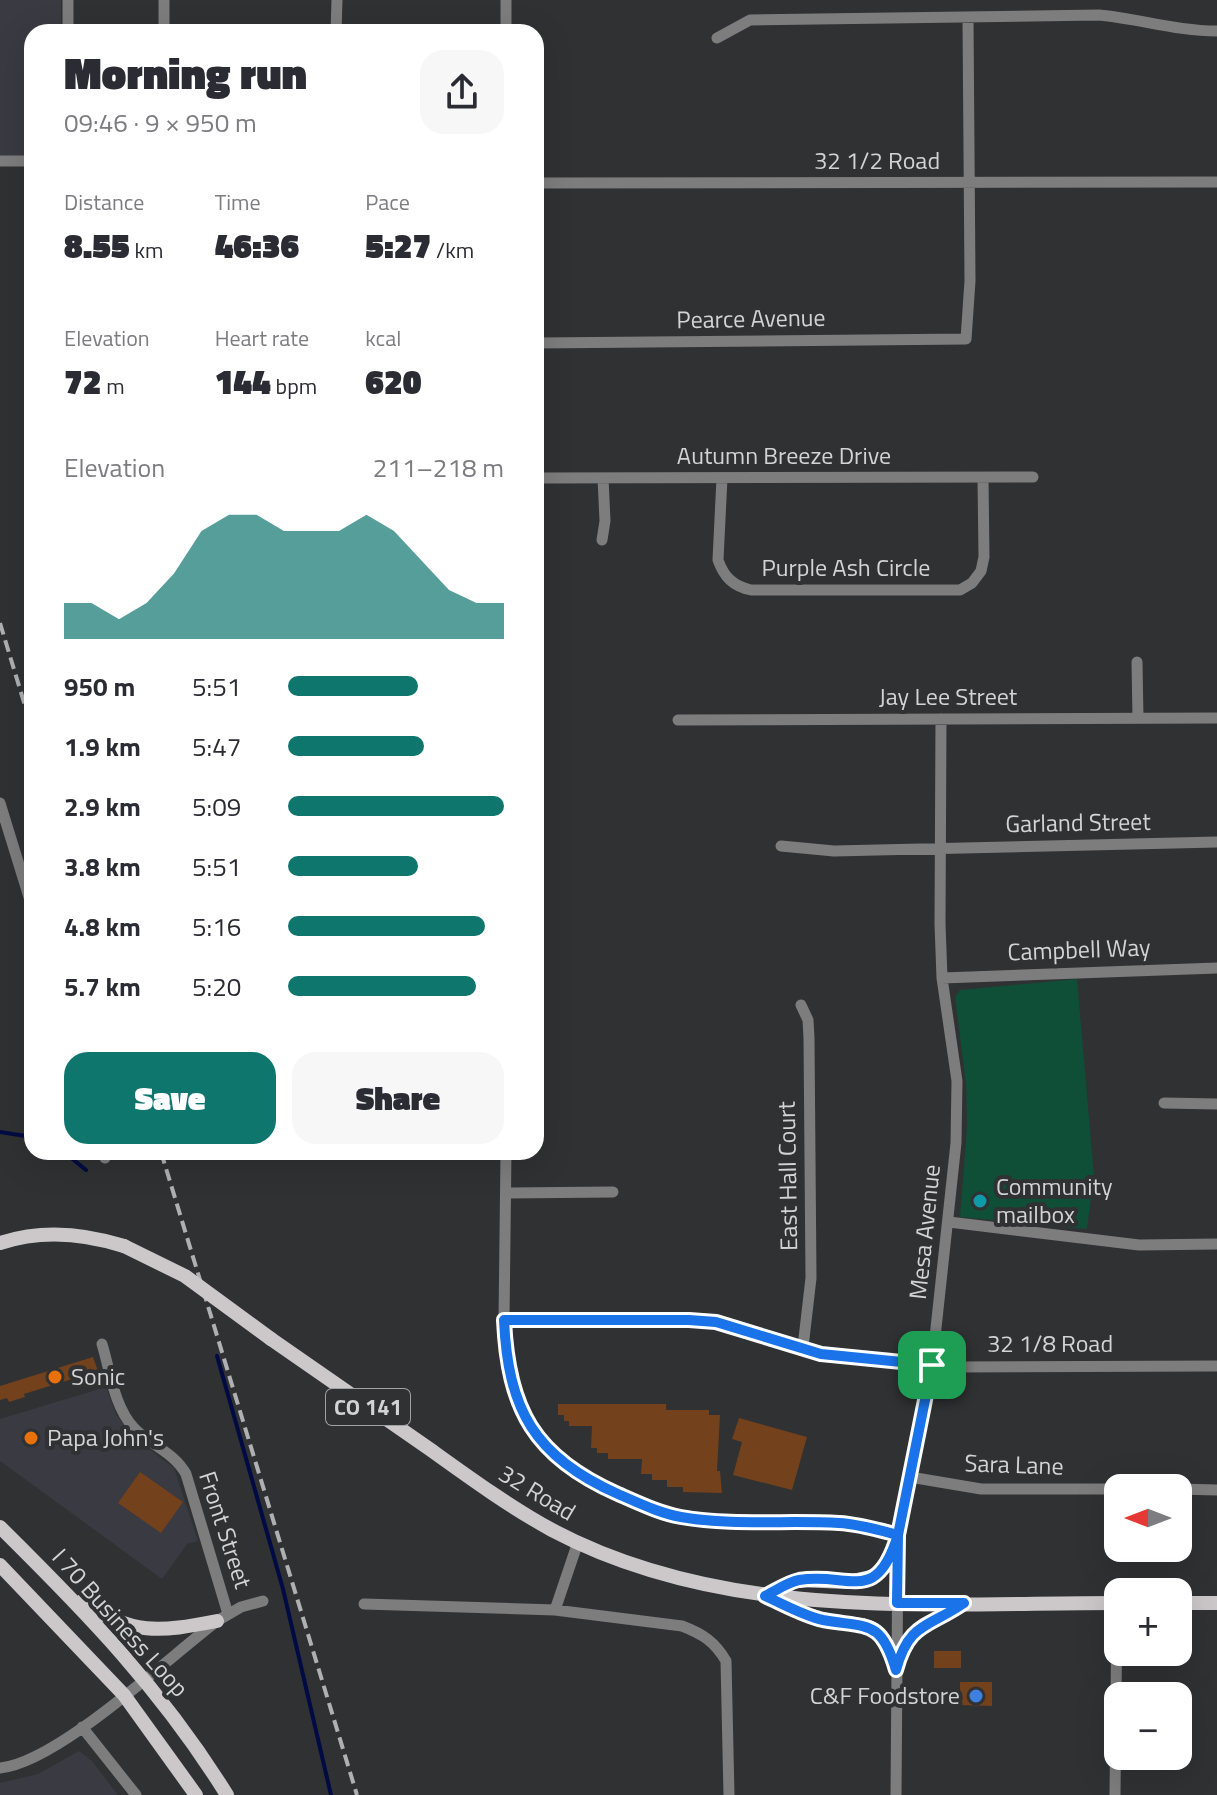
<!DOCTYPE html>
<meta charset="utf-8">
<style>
:root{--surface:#fff;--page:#f7f7f7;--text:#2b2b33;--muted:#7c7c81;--accent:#0f766e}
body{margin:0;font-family:"Titillium Web",sans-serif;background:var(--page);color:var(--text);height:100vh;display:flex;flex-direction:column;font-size:30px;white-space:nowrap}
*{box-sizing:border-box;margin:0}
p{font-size:26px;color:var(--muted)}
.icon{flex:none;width:44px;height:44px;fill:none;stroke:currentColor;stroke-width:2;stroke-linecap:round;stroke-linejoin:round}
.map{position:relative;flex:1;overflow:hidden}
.panel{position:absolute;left:24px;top:24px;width:520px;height:1136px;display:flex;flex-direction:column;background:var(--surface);border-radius:24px;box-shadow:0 8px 32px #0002}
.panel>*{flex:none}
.needle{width:52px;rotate:270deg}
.tools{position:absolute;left:1104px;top:1474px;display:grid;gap:16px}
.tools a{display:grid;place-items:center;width:88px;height:88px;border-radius:16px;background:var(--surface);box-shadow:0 8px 32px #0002;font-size:40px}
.pin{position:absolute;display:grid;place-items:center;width:68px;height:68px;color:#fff;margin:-34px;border-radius:16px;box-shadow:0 4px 12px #0006}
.round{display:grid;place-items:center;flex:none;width:84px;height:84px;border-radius:24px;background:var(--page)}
.head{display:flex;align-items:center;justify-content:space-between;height:136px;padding:0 40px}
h1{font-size:44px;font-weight:800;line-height:60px}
.stats{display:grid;grid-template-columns:repeat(3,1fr);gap:12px;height:136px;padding:8px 40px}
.stats div{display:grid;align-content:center}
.stats b{font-size:34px;font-weight:800}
.stats small{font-size:22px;font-weight:400}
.stats p{font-size:22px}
.chart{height:224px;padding:16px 40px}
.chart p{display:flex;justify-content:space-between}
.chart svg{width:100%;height:144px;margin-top:8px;fill:var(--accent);opacity:.7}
.button{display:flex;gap:16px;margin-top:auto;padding:16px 40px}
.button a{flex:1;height:92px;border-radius:24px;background:var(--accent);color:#fff;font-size:32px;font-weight:800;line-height:92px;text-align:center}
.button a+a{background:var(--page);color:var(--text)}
ul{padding:0 40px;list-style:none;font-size:26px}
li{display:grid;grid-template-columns:128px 96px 1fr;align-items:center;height:60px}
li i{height:20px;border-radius:10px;background:var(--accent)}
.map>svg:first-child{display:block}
.built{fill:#393a42}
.green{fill:#0f4e37}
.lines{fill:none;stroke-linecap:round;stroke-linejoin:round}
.stream{stroke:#000b44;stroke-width:4}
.building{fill:#73411b}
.minor{stroke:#7e7d7d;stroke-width:11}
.major{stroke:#ccc8c9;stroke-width:14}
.rail{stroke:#afb0b1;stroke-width:4;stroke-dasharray:12 6;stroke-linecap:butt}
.major-bridge{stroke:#ccc8c9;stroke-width:14}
.route-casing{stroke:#fff;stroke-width:16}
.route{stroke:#1a73e8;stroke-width:10}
.culture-dot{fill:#0f9aa8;stroke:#303133;stroke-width:3}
.food-dot{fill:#e8710a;stroke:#303133;stroke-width:3}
.shop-dot{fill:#3f7fe0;stroke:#303133;stroke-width:3}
.labels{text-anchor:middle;stroke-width:8;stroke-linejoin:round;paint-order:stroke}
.shield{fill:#303133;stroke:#a1a2a4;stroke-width:2}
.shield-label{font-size:22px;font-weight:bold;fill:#d2d3d4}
.street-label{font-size:24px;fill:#d2d3d4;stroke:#303133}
.poi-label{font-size:24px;fill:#d2d3d4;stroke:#303133;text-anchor:start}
</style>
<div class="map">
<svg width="1217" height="1795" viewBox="0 0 1217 1795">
<rect width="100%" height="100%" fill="#303133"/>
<path class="built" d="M 0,0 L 61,0 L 61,32 L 32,32 L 32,156 L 0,156 Z
M 106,1387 L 116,1414 L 131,1435 L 174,1468 L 198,1541 L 187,1544 L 162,1579 L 0,1461 L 0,1419 Z
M 79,1751 L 92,1761 L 118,1795 L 0,1795 L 0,1783 L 38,1774 Z"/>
<path class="green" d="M 1077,979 L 1094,1176 L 1087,1229 L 960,1217 L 967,1126 L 966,1084 L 955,997 L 960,990 Z"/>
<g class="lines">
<path class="stream" d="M 0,1132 L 32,1137
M 64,1152 L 86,1170
M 217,1356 L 283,1589 L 331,1795"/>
</g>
<path class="building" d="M 93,1357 L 98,1371 L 24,1394 L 25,1397 L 9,1402 L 7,1398 L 0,1400 L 0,1386 Z
M 558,1404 L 666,1404 L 666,1410 L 709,1410 L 709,1415 L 720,1415 L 717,1471 L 720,1471 L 722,1493 L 683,1492 L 683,1487 L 667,1487 L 667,1480 L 652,1480 L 652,1474 L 641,1474 L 642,1459 L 608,1459 L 608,1453 L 597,1453 L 597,1448 L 591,1448 L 592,1426 L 569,1426 L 569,1421 L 564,1421 L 564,1415 L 558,1415 Z
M 739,1418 L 807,1437 L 792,1490 L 733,1475 L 742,1442 L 732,1439 Z
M 140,1472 L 183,1502 L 161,1533 L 118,1503 Z
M 934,1651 L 961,1651 L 961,1668 L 934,1668 Z
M 960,1682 L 992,1682 L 992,1706 L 960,1705 Z"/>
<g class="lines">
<path class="minor" d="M 68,32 L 68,0
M 164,32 L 164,0
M 336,32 L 337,0
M 506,32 L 506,0
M 717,38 L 750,20 L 1099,15 C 1140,19 1177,31 1217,31
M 0,161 L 32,161
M 536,183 L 1217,182
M 536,343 L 966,339 L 970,281 L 968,19
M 536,478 L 1033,477
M 722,478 L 718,560 C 724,577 733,586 751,590 L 960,590 L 972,583 L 981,571 L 984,557 L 983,478
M 602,540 L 605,521 L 603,478
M 1137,662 L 1138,718
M 678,720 L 1217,718
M 0,803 L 32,907
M 781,846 L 834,851 L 1217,842
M 942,978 L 1217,968
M 801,1005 L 808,1020 L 809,1038 L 811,1278 L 803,1347
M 1164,1103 L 1217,1104
M 104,1152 L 105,1158
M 506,1152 L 504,1320 L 508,1372 L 520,1411 L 548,1450 L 585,1478 L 665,1513 L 717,1520 L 841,1523 L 898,1535
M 506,1193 L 613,1192
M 949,1222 L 1139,1245 L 1217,1244
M 504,1320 L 716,1322 L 821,1354 L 953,1367 L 1217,1366
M 102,1344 C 110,1370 114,1407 134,1428 C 150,1445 174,1452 186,1474 L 228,1614
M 910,1477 L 981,1489 L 1118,1489
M 1178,1489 L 1217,1490
M 364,1604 L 555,1610 L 682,1626 C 703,1634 715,1642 726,1661 L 729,1795
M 555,1610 L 578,1542
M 82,1727 L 136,1795
M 0,1768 C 57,1763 168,1658 217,1621 L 241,1607 L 263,1601
M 896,1795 L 898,1535 L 932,1365 L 956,1143 L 957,1081 L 942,978 L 940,924 L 941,719
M 1115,1795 L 1117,1603"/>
<path class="major" d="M 0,1243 C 42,1229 83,1233 124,1246
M 271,1339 C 324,1376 377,1413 431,1450 C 470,1478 510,1507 552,1530 C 726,1622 928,1603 1118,1603
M 0,1527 C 87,1613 162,1690 227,1795
M 0,1565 L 124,1695 L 196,1795
M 769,1594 L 798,1580 L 848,1582 L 875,1576 L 890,1558 L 898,1535
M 82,1601 C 131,1636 160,1632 217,1621
M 776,1601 C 790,1607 807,1617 822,1620 C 870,1629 879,1615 896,1670
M 1178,1603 L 1217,1603
M 897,1668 C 909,1623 929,1627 964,1603"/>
<path class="rail" d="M 0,623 L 32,729
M 161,1152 L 357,1795"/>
<path class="major-bridge" d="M 124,1246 L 185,1276 L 271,1339"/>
</g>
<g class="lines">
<defs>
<path id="route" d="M 932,1365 L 821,1354 L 716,1322 L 689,1320 L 504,1320 C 508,1409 534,1457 618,1494 C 639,1503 659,1513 681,1517 C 733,1526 787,1520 839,1523 C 859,1524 879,1530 898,1535 C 876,1606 850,1572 799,1580 C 788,1582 775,1591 765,1596 C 783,1604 804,1616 823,1620 C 868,1628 881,1619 896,1670 C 909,1622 928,1628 964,1603 L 897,1603 L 898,1535 L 932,1365"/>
</defs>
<use href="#route" class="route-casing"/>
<use href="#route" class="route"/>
</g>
<circle class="culture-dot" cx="980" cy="1201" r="8"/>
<g class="food-dot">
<circle cx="55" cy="1377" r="8"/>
<circle cx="31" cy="1438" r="8"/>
</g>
<circle class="shop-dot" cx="976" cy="1696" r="8"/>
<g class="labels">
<rect class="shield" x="326" y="1389" width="84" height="36" rx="6"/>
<g class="shield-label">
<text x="368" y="1415">CO 141</text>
</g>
<g class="street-label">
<text x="877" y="169">32 1/2 Road</text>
<text transform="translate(751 319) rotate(-1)" y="8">Pearce Avenue</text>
<text x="784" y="464">Autumn Breeze Drive</text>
<text x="846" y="576">Purple Ash Circle</text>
<text x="948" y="705">Jay Lee Street</text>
<text transform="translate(1078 823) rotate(-1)" y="8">Garland Street</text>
<text transform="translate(1079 950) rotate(-2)" y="8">Campbell Way</text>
<text transform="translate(788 1176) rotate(-91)" y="8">East Hall Court</text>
<text transform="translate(925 1232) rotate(-84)" y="8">Mesa Avenue</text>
<text x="1050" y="1352">32 1/8 Road</text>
<text transform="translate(1014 1465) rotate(2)" y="8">Sara Lane</text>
<text transform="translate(537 1493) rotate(31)" y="8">32 Road</text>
<text transform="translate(225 1530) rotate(72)" y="8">Front Street</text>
<text transform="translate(120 1623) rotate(48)" y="8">I 70 Business Loop</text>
</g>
<g class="poi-label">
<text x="996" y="1195">Community<tspan x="996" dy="28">mailbox</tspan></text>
<text x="71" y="1385">Sonic</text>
<text x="47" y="1446">Papa John's</text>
<text x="960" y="1704" text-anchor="end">C&amp;F Foodstore</text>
</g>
</g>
</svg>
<div class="tools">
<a><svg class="needle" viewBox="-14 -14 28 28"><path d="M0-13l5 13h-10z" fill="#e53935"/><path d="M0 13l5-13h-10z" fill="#7c7c81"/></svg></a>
<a>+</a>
<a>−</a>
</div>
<div class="pin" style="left:932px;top:1365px;background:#1e9e55"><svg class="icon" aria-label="arrive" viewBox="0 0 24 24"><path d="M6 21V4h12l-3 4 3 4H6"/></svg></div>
<section class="panel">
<div class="head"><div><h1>Morning run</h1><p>09:46 · 9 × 950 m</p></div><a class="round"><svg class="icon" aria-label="share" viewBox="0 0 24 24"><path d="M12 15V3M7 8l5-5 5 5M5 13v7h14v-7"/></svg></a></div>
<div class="stats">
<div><p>Distance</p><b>8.55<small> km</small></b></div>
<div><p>Time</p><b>46:36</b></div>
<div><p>Pace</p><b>5:27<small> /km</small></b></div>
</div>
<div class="stats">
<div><p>Elevation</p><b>72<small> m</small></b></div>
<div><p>Heart rate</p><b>144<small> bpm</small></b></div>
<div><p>kcal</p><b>620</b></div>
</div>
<div class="chart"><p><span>Elevation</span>211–218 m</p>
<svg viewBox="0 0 160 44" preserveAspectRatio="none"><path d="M0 44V33L10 33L20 38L30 33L40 24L50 11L60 6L70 6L80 11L90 11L100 11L110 6L120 11L130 20L140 29L150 33L160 33V44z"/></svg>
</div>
<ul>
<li><b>950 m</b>5:51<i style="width:60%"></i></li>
<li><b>1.9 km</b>5:47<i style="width:63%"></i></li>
<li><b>2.9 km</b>5:09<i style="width:100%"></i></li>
<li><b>3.8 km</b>5:51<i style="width:60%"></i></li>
<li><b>4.8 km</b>5:16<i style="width:91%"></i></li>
<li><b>5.7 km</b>5:20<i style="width:87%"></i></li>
</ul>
<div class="button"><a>Save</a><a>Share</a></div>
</section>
</div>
